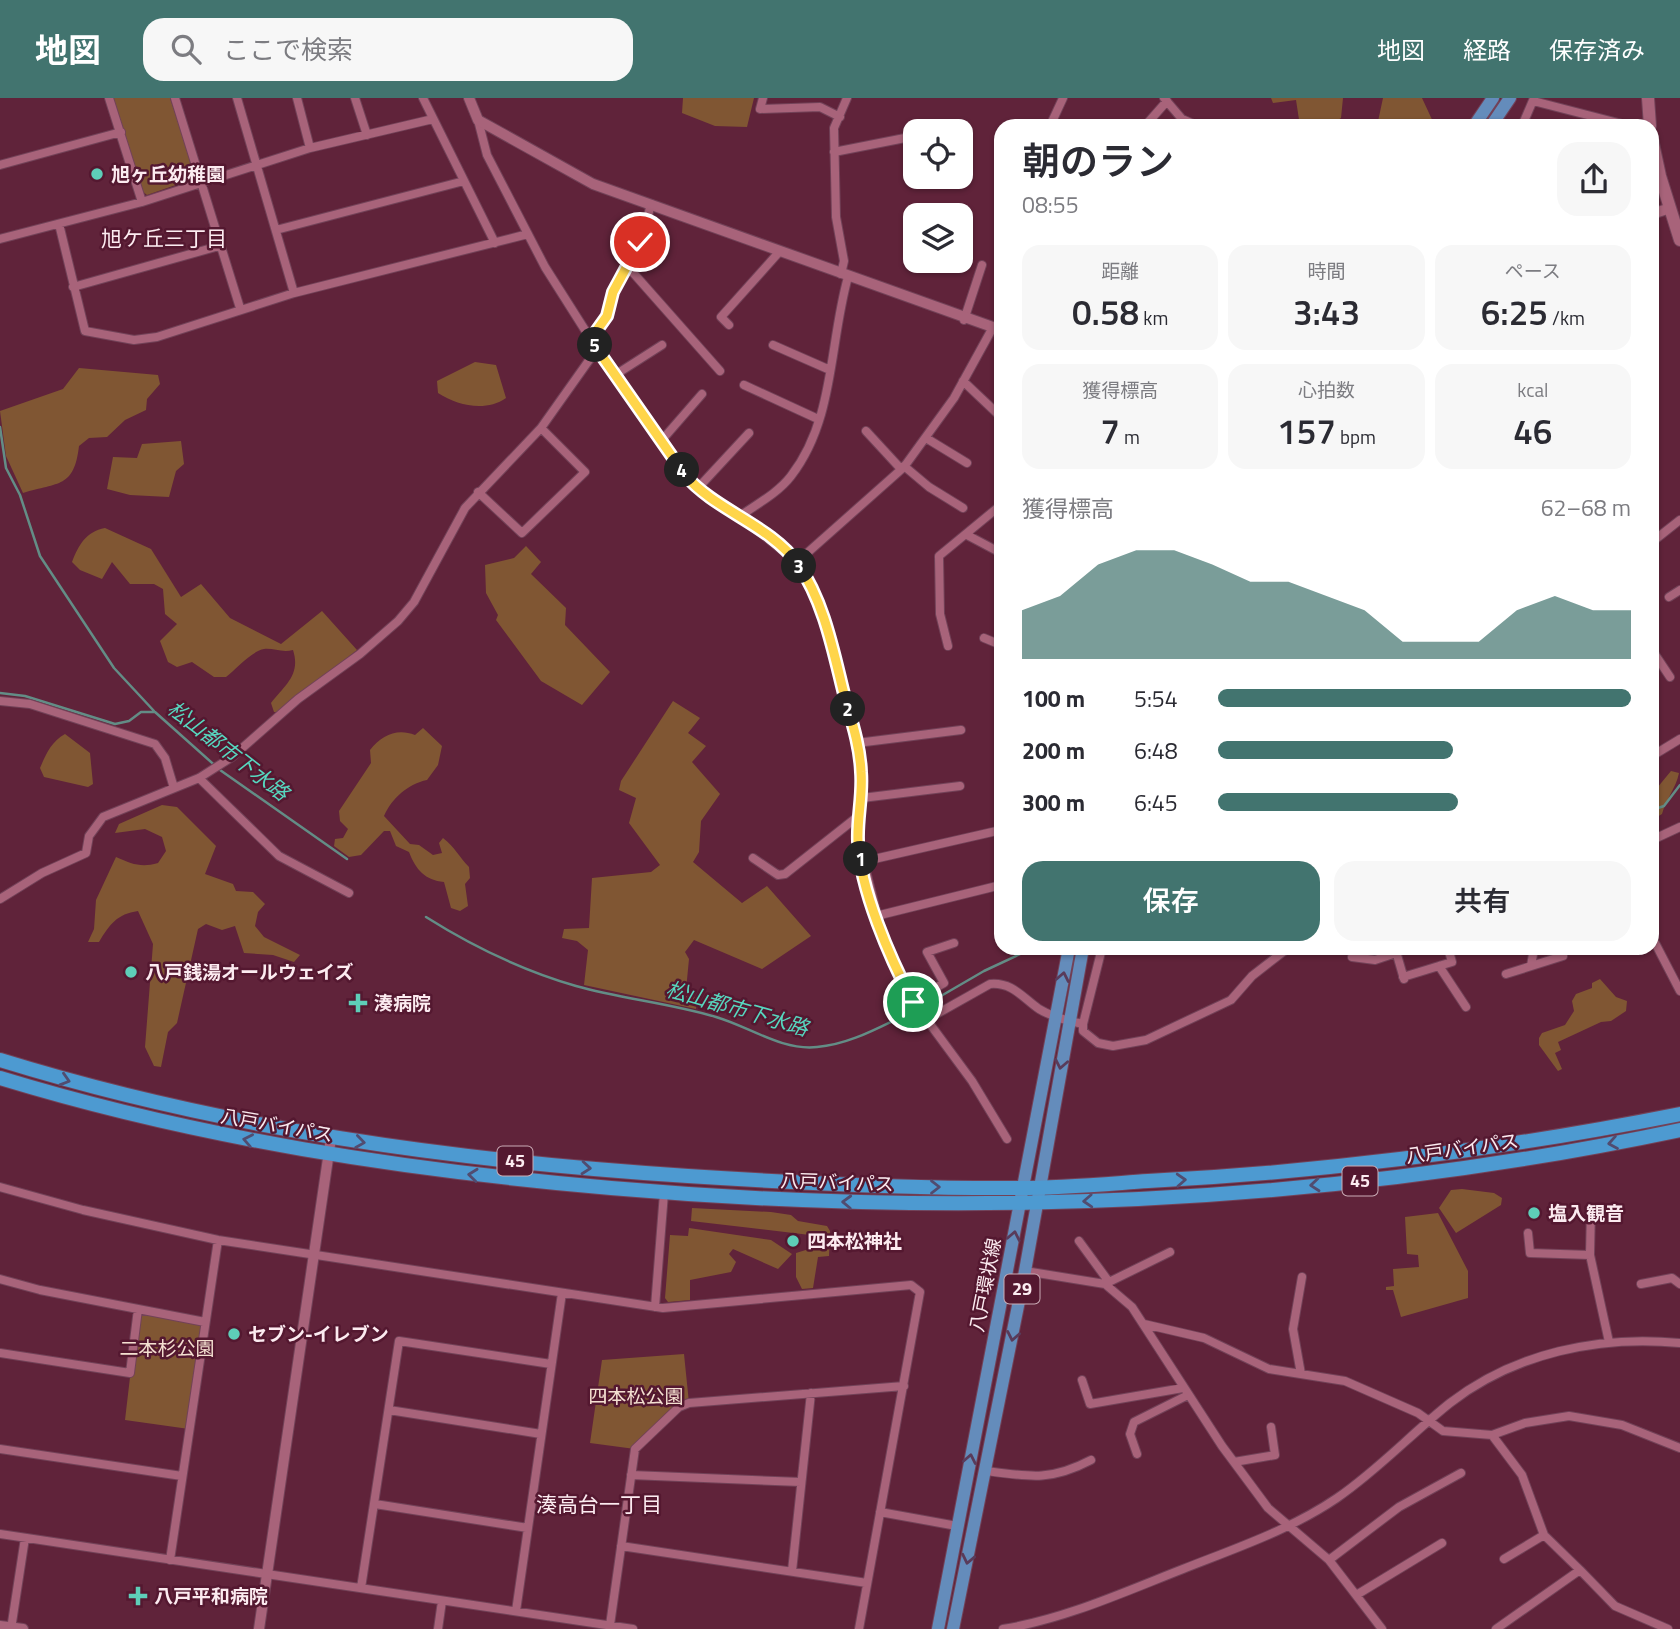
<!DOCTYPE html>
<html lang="ja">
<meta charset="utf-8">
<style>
:root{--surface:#fff;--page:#f7f7f7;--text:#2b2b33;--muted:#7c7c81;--accent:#42746f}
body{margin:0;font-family:"Titillium Web","Noto Sans JP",sans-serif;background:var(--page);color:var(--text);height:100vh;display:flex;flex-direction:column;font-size:26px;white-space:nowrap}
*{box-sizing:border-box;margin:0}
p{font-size:23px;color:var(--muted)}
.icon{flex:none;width:38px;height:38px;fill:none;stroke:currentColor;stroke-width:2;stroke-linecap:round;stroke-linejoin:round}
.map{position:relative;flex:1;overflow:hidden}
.sheet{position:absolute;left:994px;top:21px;width:665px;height:836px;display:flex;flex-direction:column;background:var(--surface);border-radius:21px;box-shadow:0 2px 5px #0004}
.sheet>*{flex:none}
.fabs{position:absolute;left:903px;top:21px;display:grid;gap:14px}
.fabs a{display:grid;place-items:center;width:70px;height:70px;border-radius:14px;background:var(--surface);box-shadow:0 2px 5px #0004;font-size:35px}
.pin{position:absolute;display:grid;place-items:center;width:60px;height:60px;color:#fff;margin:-30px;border:4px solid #fff;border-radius:50%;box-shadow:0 2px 7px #0007}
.km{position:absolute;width:35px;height:35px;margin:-18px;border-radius:50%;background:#222;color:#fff;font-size:19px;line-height:35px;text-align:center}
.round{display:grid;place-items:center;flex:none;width:74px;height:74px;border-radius:21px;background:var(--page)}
.summary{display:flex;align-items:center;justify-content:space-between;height:119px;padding:0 28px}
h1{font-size:38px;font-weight:600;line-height:52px}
.stats{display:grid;grid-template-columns:repeat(3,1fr);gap:10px;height:119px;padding:7px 28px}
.stats div{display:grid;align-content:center;border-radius:18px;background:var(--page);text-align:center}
.stats b{font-size:35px;font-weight:600}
.stats small{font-size:19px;font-weight:400}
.stats p{font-size:19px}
.chart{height:196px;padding:14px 28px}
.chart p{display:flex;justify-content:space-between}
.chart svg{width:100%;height:126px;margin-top:7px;fill:var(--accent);opacity:.7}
.button{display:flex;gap:14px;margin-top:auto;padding:14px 28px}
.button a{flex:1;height:80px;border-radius:21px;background:var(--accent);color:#fff;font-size:28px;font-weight:600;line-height:80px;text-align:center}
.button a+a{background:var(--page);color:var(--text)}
ul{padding:0 28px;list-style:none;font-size:23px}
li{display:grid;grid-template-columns:112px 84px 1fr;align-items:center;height:52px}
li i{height:18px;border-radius:9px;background:var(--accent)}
header{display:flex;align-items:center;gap:42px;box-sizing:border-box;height:98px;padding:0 35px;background:var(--accent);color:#fff}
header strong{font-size:33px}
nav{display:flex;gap:38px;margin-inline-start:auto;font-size:24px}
.search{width:490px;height:63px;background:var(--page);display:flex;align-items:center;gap:18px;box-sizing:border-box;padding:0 24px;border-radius:21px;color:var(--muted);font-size:26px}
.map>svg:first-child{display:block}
.green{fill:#805633}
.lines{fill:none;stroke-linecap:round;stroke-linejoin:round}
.stream{stroke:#638d86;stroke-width:2.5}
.minor-casing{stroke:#724258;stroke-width:10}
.tertiary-casing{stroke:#724258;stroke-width:12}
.secondary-casing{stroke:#724258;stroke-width:14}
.primary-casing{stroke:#724258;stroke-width:14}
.trunk-casing{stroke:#724258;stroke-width:16}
.minor{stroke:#a8637a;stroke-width:8}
.tertiary{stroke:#a8637a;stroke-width:10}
.secondary{stroke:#a8637a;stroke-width:12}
.primary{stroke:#648cbb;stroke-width:12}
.trunk{stroke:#4d9ad1;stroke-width:14}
.oneway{stroke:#593b5a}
.oneway2{stroke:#514c70}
.route-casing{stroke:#fff;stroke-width:14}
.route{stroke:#ffd54a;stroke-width:9}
.poi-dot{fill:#5eceb8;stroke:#541830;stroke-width:2.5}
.labels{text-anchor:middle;stroke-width:5;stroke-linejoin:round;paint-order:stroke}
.shield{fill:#541830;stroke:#caacb6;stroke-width:2}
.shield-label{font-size:18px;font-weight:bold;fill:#fcebf0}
.poi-label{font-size:19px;font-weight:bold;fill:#fcebf0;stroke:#541830;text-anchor:start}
.street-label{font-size:19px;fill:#fcebf0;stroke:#541830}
.park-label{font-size:19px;fill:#f4e0d1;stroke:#541830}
.neighbourhood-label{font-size:21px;fill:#fcebf0;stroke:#541830}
.water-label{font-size:21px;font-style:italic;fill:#57d7bf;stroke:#541830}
</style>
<header>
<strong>地図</strong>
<div class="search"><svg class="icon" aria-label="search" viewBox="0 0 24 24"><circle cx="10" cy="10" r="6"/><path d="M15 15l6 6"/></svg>ここで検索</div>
<nav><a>地図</a><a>経路</a><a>保存済み</a></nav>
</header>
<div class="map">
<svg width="1680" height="1531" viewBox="0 0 1680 1531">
<rect width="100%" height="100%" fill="#60233a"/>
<path class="green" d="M 113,0 L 170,0 L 195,75 L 190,82 L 147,97 L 142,93 Z
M 683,0 L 754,0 L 747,29 L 715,28 L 682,15 Z
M 1271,0 L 1343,0 L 1341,20 L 1329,28 L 1300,28 L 1296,2 L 1273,5 Z
M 1383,0 L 1422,0 L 1435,28 L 1377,28 Z
M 475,264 L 496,267 L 506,300 C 486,314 458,308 438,295 L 437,283 Z
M 79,270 L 158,277 L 160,286 L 147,301 L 146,312 L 125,322 L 107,339 L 89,340 L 79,348 C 74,390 59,384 23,395 L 6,358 L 0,313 L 63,291 Z
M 181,343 L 184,366 L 176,373 L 169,399 L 130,397 L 107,391 L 113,359 L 137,360 L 142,346 Z
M 105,430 L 151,451 L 181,499 L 201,486 L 230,520 L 281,546 L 322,513 L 357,552 L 278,614 L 274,614 L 271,605 C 285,587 301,577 293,552 C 282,555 274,550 264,551 C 252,553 236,571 226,579 L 214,579 L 192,564 L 177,569 L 168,564 L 160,543 L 177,526 L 165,516 L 163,491 L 154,486 L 130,486 L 112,464 L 102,481 L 80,472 L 72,464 C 79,446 86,434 105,430 Z
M 526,448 L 541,464 L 531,476 L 566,510 L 565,527 L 610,574 L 582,607 L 541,583 L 496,522 L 498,517 L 486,495 L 485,467 L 514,460 Z
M 673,603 L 700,620 L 688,635 L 706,648 L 692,664 L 720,696 L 701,723 L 699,754 L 693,764 L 742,805 L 767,788 L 811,838 L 762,871 L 694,842 L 685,854 L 689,861 L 686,892 L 697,901 L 696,911 L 584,887 L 588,852 L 577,843 L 562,840 L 564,831 L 589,830 L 592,780 L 651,774 L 660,767 L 629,725 L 636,700 L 619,692 L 621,683 Z
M 423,630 L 442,648 L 438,667 L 427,682 C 408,686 392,700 384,718 L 410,746 L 419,747 L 433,757 L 442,755 L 439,745 L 443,740 C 455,749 459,759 469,769 L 470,780 L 465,786 L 468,808 L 460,813 L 451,810 L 444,784 C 425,782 416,772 409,754 L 396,748 L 390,733 L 384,733 L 361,757 L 349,759 L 334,748 L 335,741 L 343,740 L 348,731 L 340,723 L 339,713 L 371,665 L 370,652 C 382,637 397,630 415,637 Z
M 65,636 L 90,655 L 93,686 L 88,689 L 44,679 L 40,670 C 46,656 51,644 65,636 Z
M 1671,673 L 1679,675 C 1676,690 1666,701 1662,716 L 1652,722 L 1652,690 L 1657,690 Z
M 162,707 L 177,709 L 216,748 L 205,776 L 233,786 L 236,793 L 253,794 L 265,806 L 258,814 L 255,828 L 264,839 L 300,857 L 294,864 L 273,857 L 244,855 L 235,828 L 222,832 L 206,826 L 198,831 L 177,925 L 168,934 L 161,969 L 154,968 L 145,949 L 153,846 L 138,813 C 117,816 110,826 99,844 L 88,844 L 94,831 L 96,802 L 116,759 C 132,766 141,770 158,765 L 166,753 L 162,739 L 145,731 L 115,735 L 119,726 Z
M 1600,881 L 1616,899 L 1627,903 L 1626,913 L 1611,923 L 1601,924 L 1558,944 L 1561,952 L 1555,955 L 1562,971 L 1558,973 L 1539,947 L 1539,940 L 1542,935 L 1565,927 L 1574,913 L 1572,903 L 1576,896 L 1592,890 L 1592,885 Z
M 1462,1091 L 1494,1095 L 1502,1100 L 1501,1107 L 1456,1135 L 1439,1110 L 1451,1092 Z
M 692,1110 L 771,1114 L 791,1117 L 798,1123 L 827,1128 L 830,1133 L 829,1158 L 818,1159 L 813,1190 L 802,1191 L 796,1179 L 796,1155 L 809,1151 L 810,1137 L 691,1123 Z
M 1438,1115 L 1468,1173 L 1468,1200 L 1401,1219 L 1393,1192 L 1386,1192 L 1386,1189 L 1394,1188 L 1393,1171 L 1419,1169 L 1418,1157 L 1407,1156 L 1405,1119 Z
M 689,1130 L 771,1142 L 792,1156 L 778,1171 L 733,1151 L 729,1156 L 736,1164 L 731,1174 L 690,1182 L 690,1202 L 668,1204 L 665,1200 L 670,1137 L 688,1138 Z
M 138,1211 L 205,1224 L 189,1331 L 125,1322 Z
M 684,1256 L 689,1305 L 635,1351 L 590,1345 L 602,1262 Z"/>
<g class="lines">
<path class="stream" d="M 0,329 L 6,370 L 20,397 L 40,458 L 114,570 L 154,613
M 0,595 L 25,598 L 115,626 L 129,623 L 141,614 L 155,614 L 220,672 L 347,761
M 1652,712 L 1664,708 L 1680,687
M 426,819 C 472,848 524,873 576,888 C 622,901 670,905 716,919 C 748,928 782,953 817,949 C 853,946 884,926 916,912
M 922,909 L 984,873 L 1033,850"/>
<defs>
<path id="minor" d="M 109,0 L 142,104
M 175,0 L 240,210
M 237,0 L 294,195
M 297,0 L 310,50
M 355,0 L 367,37
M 423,0 L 495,145
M 763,0 L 760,11 L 820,9 L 840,19
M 1164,0 L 1182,21 L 1198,28
M 1533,3 L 1630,28
M 478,22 L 487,57 L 545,169 L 597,251 L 686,377 L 697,391 L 740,418 L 797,464 L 818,501 L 857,645 L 862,700 L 858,742 L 884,844 L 913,903 L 972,983 L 1007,1041
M 1050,28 L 1063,0
M 1145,28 L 1167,3
M 1522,28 L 1534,0
M 834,54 L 905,40
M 0,67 L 121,34
M 59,126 L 85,233 L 134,242 L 157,239 L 294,195 L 528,136
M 276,132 L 464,83
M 0,141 L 142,104 L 310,50 L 433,21
M 628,169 L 720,273
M 841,176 L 844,163 L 836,119 L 834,30 L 847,0
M 73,189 L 219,148
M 964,222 L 982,167
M 729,227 L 721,219 L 780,153
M 592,239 L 607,218 L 613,194 L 641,144 L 651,106
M 773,247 L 830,272
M 615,277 L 662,247
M 963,283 L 1001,319
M 744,287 L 818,321
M 866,333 L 901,371
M 926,340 L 967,365
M 662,342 L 702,296
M 904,368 L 929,389 L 963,410
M 697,391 L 749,335
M 478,394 L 522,435 L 585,374 L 541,330
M 740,418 C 757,406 778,395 791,378 C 835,321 829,246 848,179
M 967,437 L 1001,455
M 1652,444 L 1680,422
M 797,464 L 904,369 L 954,300 L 992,231
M 1669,499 L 1680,492
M 984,540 L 1001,547
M 948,548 L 940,516 L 939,458 L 1001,407
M 1652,552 L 1670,579
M 0,603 L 30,606 L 155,646 L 165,660 L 174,690
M 857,645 L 961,632
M 1652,658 L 1680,641
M 199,680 L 279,758 L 349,795
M 862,700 L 960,688
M 1652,742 L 1680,729
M 753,760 L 778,777 L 785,776 L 861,716
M 861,764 L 1001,732
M 0,801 L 42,775 L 86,755 L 89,738 L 103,719 L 199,680 L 232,659 L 298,601 L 360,556 L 398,523 L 414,504 L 465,410 L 541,330 L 597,251
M 876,818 L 1001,787
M 1652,839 L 1680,893
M 1395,850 L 1404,881
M 1352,859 L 1375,862 L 1396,855
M 1439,868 L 1466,909
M 1531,868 L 1534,850
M 1506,876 L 1563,858
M 1403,879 L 1452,864 L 1448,850
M 913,903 L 944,885 L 927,854 L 954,845
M 926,922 L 990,886 C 1012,884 1022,899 1039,911 C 1052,919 1068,923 1083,926 L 1083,933 L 1098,945 L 1113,948 L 1146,942 L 1231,902 L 1252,878 L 1288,850
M 1083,926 L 1102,850
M 0,1089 L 83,1112 L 218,1142 L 663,1210 L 911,1187 L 920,1194 L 859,1531
M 1591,1110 L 1590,1157 L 1609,1244
M 1528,1135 L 1530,1155 L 1590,1157
M 1079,1143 L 1109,1184
M 1025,1173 L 1105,1186 L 1132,1209 L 1222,1348 L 1268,1410 L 1329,1462 L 1382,1531
M 0,1181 L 40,1192 L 205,1224
M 1105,1186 L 1170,1154
M 1641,1186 L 1672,1180 L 1680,1186
M 655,1209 L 664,1095
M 1144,1226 L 1204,1240 L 1269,1271 L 1345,1283 L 1418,1315 L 1443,1333 L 1492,1337 L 1525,1325 L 1569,1318 L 1622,1327 L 1680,1350
M 0,1255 L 130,1275 L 138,1211
M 1301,1276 L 1293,1231 L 1302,1179
M 1082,1282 L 1090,1306 L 1183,1290
M 389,1312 L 541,1336
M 1492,1337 L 1522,1377 L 1544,1437 L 1580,1472 L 1496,1531
M 0,1351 L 182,1378
M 1137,1356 L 1130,1336 L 1134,1324 L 1188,1297
M 1234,1364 L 1275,1357 L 1271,1329
M 987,1373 C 1030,1379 1051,1383 1091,1362
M 631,1377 L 801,1384
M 375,1406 L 528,1430
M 880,1414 L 957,1428
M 0,1436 L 633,1531
M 621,1448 L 867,1485
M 1504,1461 L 1544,1437
M 170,1462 L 218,1142
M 1329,1462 L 1399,1409 L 1461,1375
M 1580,1472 L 1615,1508 L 1668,1531
M 792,1473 L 811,1295
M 361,1490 L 399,1243 L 551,1266
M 1358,1496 L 1442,1445
M 516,1513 L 562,1195
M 610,1527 L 635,1351 L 679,1309 L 689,1305 L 904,1288
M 11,1531 L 25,1440
M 438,1531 L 442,1503
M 1003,1531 C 1065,1521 1124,1494 1183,1471 C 1236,1450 1290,1432 1337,1400 C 1378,1372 1411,1336 1450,1305 C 1515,1255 1599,1237 1680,1245"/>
<path id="tertiary" d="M 469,0 L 478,22 L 593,86 L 1001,232
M 1652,116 L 1670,110
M 0,1528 L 23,1531
M 259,1531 L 331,1040"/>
<path id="secondary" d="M 1648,0 L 1650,28
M 1652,41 L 1660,78 L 1680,142"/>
<path id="primary" d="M 1474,28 L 1493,0
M 1491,28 L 1510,0
M 938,1531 L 1069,850
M 953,1531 L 1025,1173 L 1083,850"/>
<path id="trunk" d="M 0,962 C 223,1031 455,1063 688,1078 C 798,1085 909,1091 1020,1090 C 1062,1090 1105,1086 1148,1083 C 1327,1074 1504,1051 1680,1016
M 0,980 C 200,1041 404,1072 611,1090 C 968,1121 1329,1106 1680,1032"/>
</defs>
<use href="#minor" class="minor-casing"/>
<use href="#tertiary" class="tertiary-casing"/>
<use href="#secondary" class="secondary-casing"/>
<use href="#primary" class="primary-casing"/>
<use href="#trunk" class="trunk-casing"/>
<use href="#minor" class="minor"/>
<use href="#tertiary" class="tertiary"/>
<use href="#secondary" class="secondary"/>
<use href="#primary" class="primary"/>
<use href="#trunk" class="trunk"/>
</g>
<defs><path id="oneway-chevron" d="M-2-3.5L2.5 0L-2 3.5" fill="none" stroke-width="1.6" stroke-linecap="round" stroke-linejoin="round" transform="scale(1.75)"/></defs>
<g class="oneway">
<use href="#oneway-chevron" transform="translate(1063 879) rotate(-79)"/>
<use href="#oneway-chevron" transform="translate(1061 966) rotate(101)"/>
<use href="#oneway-chevron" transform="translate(1014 1138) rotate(-79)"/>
<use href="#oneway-chevron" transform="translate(1013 1238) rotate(101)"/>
<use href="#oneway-chevron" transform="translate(970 1361) rotate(-79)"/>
<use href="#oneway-chevron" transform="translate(968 1461) rotate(102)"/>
</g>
<g class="oneway2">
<use href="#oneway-chevron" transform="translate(65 982) rotate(17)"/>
<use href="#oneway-chevron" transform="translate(248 1042) rotate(-169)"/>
<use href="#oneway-chevron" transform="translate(360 1044) rotate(8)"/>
<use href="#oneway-chevron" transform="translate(1613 1045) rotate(170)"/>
<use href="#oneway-chevron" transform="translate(586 1070) rotate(5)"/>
<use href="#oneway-chevron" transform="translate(473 1077) rotate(-174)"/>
<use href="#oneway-chevron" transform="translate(1181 1082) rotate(-3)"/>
<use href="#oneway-chevron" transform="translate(1315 1087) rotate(175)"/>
<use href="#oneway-chevron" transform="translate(935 1089)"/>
<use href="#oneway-chevron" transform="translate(1088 1103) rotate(177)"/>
<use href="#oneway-chevron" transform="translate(847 1104) rotate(-178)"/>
</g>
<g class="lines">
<defs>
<path id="route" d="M 640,144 L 613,194 L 607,218 L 592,239 L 597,251 L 685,377 C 716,413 770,427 798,466 C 824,504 833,552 844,596 C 851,621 860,647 861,674 C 863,697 857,720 858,743 C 860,792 890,860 913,904"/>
</defs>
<use href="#route" class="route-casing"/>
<use href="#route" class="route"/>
</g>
<g class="poi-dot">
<circle cx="97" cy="76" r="7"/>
<circle cx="131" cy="874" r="7"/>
<path d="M354.5 894.5h7v7h7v7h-7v7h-7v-7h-7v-7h7z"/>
<circle cx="1534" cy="1115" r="7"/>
<circle cx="793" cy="1143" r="7"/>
<circle cx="234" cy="1236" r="7"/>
<path d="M134.5 1487.5h7v7h7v7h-7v7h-7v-7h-7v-7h7z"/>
</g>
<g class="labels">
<g class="shield">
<rect x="497.5" y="1048.5" width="35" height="29" rx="5"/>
<rect x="1342.5" y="1068.5" width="35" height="29" rx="5"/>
<rect x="1004.5" y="1176.5" width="35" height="29" rx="5"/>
</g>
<g class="shield-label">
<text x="515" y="1069">45</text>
<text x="1360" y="1089">45</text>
<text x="1022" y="1197">29</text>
</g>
<g class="poi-label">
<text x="111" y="83">旭ヶ丘幼稚園</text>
<text x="145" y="881">八戸銭湯オールウェイズ</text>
<text x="374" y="912">湊病院</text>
<text x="1548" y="1122">塩入観音</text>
<text x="807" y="1150">四本松神社</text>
<text x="248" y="1243">セブン-イレブン</text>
<text x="154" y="1505">八戸平和病院</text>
</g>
<g class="street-label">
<text transform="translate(277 1027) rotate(10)" y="7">八戸バイパス</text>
<text transform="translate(1462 1050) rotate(-8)" y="7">八戸バイパス</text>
<text transform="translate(837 1084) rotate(2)" y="7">八戸バイパス</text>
<text transform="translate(985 1187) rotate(-79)" y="7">八戸環状線</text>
</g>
<g class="park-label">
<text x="167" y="1257">二本杉公園</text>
<text x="636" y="1305">四本松公園</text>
</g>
<g class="neighbourhood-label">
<text x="164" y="148">旭ケ丘三丁目</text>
<text x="599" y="1414">湊高台一丁目</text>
</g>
<g class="water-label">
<text transform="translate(228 653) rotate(38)" y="7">松山都市下水路</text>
<text transform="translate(737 911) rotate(16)" y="7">松山都市下水路</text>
</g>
</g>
</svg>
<div class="fabs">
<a><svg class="icon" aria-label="locate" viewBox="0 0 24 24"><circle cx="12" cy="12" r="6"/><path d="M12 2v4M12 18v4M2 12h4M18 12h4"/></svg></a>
<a><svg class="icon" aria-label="layers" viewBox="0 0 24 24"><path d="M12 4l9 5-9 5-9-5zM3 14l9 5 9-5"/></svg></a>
</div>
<div class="pin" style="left:913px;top:904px;background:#1e9e55"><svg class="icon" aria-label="arrive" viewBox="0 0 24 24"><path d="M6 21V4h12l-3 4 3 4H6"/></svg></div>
<div class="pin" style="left:640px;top:144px;background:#d93025"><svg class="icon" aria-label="check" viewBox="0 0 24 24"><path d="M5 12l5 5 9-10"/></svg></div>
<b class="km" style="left:861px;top:761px">1</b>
<b class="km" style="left:848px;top:611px">2</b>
<b class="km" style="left:799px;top:468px">3</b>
<b class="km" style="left:682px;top:372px">4</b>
<b class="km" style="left:595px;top:247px">5</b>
<section class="sheet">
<div class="summary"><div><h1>朝のラン</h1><p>08:55</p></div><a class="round"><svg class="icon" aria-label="share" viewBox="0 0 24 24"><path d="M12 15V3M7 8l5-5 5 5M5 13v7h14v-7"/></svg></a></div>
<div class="stats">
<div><p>距離</p><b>0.58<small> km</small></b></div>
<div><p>時間</p><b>3:43</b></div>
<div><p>ペース</p><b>6:25<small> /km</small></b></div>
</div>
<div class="stats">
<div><p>獲得標高</p><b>7<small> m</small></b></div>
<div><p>心拍数</p><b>157<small> bpm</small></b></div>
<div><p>kcal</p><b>46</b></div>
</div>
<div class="chart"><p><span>獲得標高</span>62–68 m</p>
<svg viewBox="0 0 160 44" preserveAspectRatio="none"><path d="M0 44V27L10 22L20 11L30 6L40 6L50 11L60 17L70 17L80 22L90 27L100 38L110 38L120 38L130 27L140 22L150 27L160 27V44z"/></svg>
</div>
<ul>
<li><b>100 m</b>5:54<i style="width:100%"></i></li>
<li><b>200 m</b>6:48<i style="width:57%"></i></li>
<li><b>300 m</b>6:45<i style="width:58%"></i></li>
</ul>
<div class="button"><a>保存</a><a>共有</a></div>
</section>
</div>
